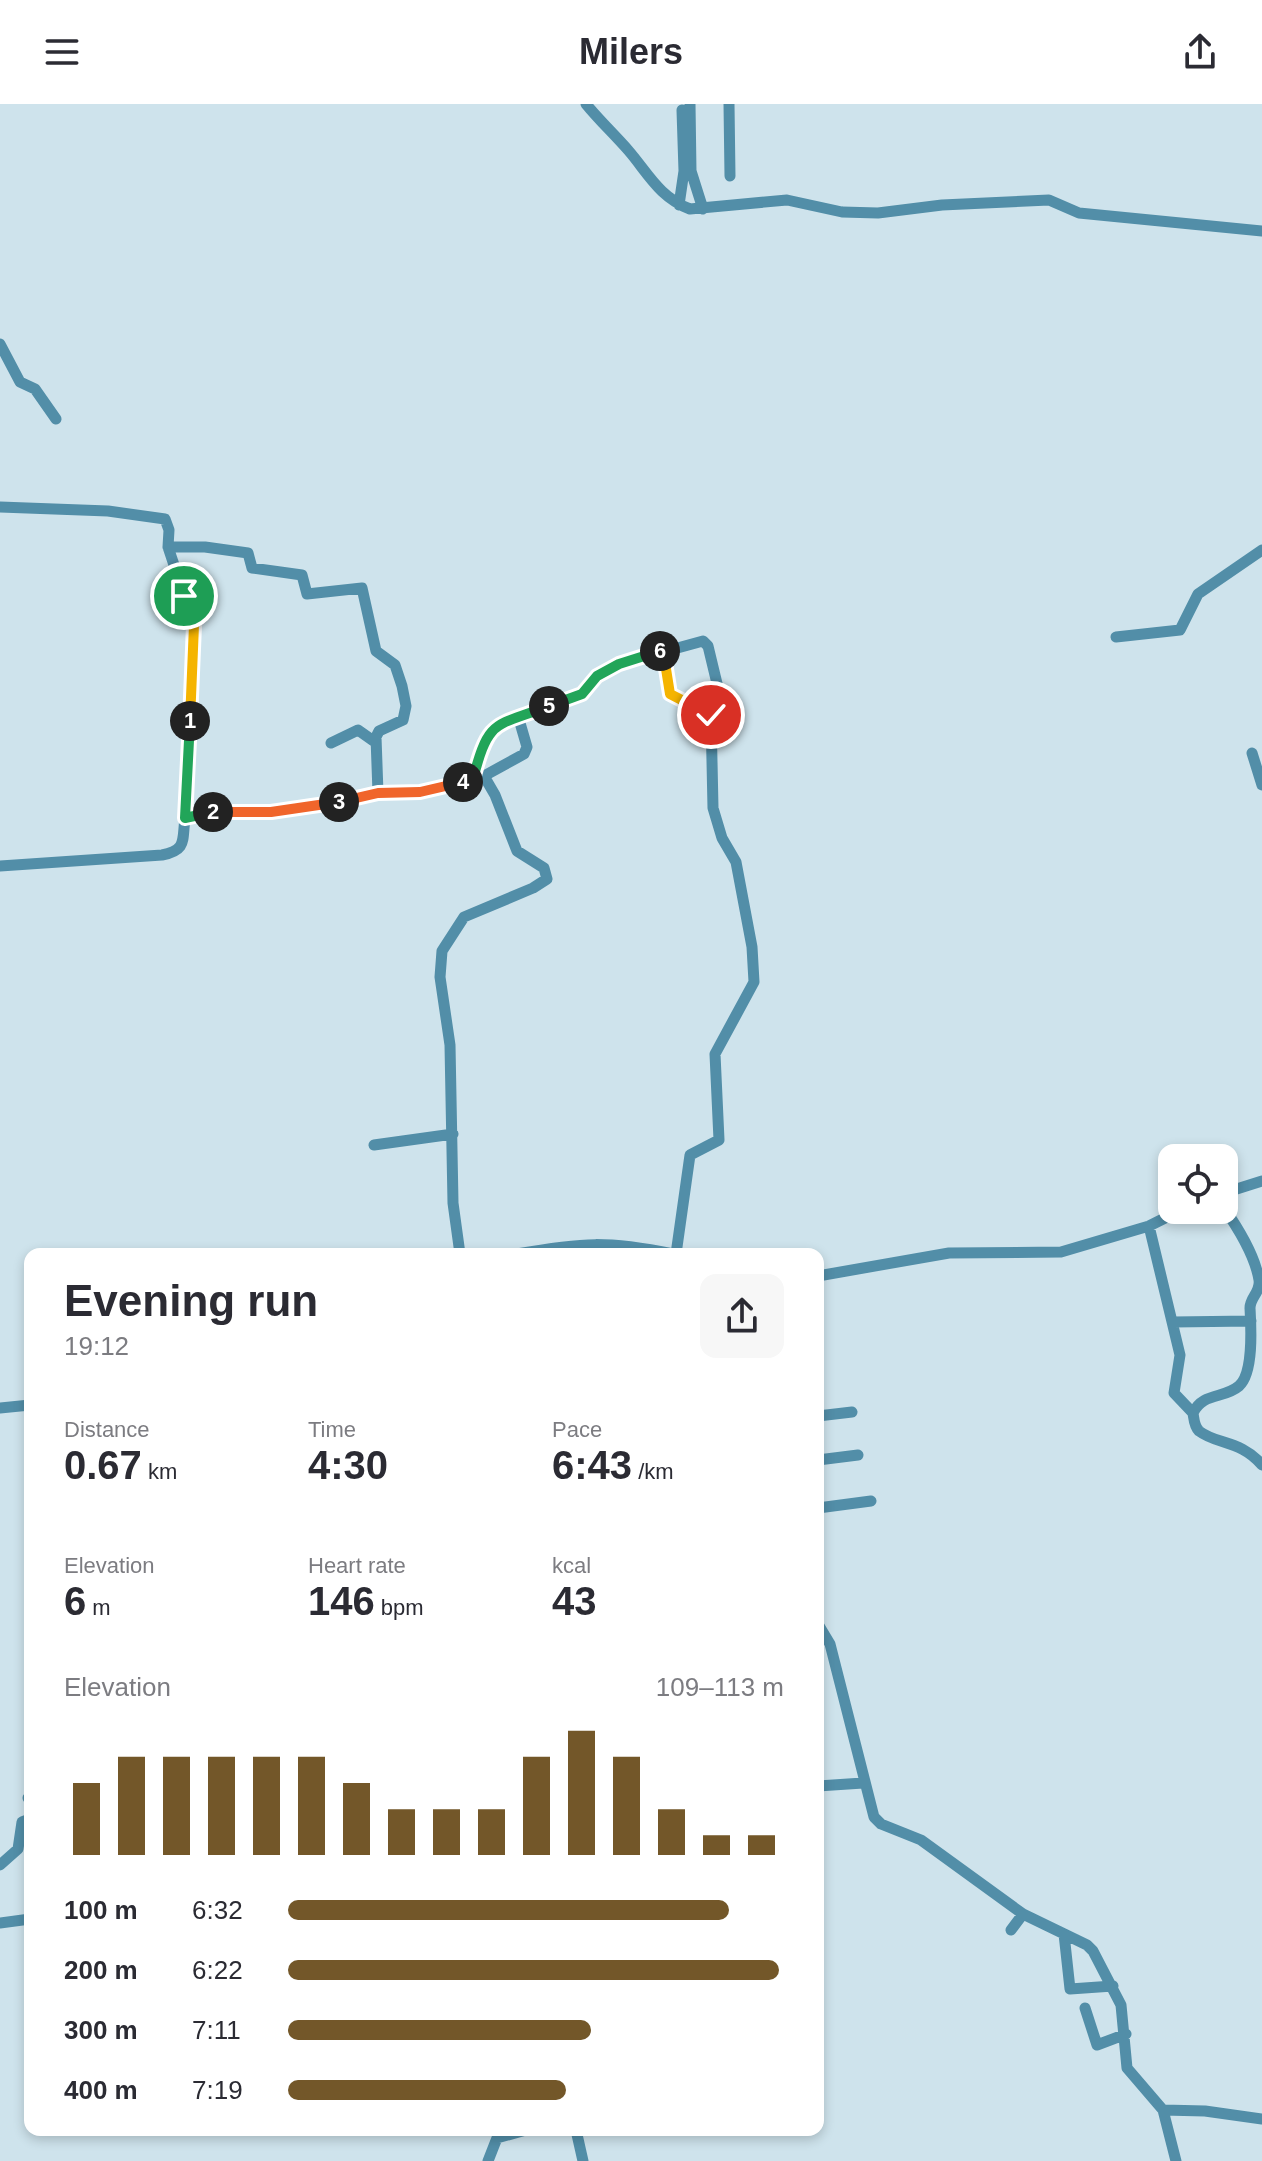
<!DOCTYPE html>
<meta charset="utf-8">
<style>
:root{--surface:#fff;--page:#f7f7f7;--text:#2b2b33;--muted:#7c7c81;--accent:#735729}
body{margin:0;font-family:Helvetica,sans-serif;background:var(--page);color:var(--text);height:100vh;display:flex;flex-direction:column;font-size:30px;white-space:nowrap}
*{box-sizing:border-box;margin:0}
p{font-size:26px;color:var(--muted)}
.icon{flex:none;width:44px;height:44px;fill:none;stroke:currentColor;stroke-width:2;stroke-linecap:round;stroke-linejoin:round}
.map{position:relative;flex:1;overflow:hidden}
.sheet{position:absolute;left:24px;top:1144px;width:800px;height:888px;display:flex;flex-direction:column;background:var(--surface);border-radius:16px;box-shadow:0 4px 12px #0003}
.sheet>*{flex:none}
.tools{position:absolute;left:1158px;top:1040px;display:grid;gap:16px}
.tools a{display:grid;place-items:center;width:80px;height:80px;border-radius:16px;background:var(--surface);box-shadow:0 4px 12px #0003;font-size:40px}
.pin{position:absolute;display:grid;place-items:center;width:68px;height:68px;color:#fff;margin:-34px;border:4px solid #fff;border-radius:50%;box-shadow:0 2px 8px #0007}
.km{position:absolute;width:40px;height:40px;margin:-20px;border-radius:50%;background:#222;color:#fff;font-size:22px;line-height:40px;text-align:center}
.round{display:grid;place-items:center;flex:none;width:84px;height:84px;border-radius:16px;background:var(--page)}
.headline{display:flex;align-items:center;justify-content:space-between;height:136px;padding:0 40px}
h1{font-size:44px;font-weight:700;line-height:60px}
.metrics{display:grid;grid-template-columns:repeat(3,1fr);gap:12px;height:136px;padding:8px 40px}
.metrics div{display:grid;align-content:center}
.metrics b{font-size:40px;font-weight:700}
.metrics small{font-size:22px;font-weight:400}
.metrics p{font-size:22px}
.chart{height:224px;padding:16px 40px}
.chart p{display:flex;justify-content:space-between}
.chart svg{width:100%;height:144px;margin-top:8px;stroke:var(--accent);stroke-width:6}
ul{padding:0 40px;list-style:none;font-size:26px}
li{display:grid;grid-template-columns:128px 96px 1fr;align-items:center;height:60px}
li i{height:20px;border-radius:10px;background:var(--accent)}
header{display:flex;justify-content:space-between;align-items:center;height:104px;padding:0 40px;background:var(--surface);font-size:36px;font-weight:700}
.map>svg:first-child{display:block}
.lines{fill:none;stroke-linecap:round;stroke-linejoin:round}
.minor{stroke:#528ea8;stroke-width:11}
.split-1-casing{stroke:#fff;stroke-width:16}
.split-2-casing{stroke:#fff;stroke-width:16}
.split-3-casing{stroke:#fff;stroke-width:16}
.split-4-casing{stroke:#fff;stroke-width:16}
.split-5-casing{stroke:#fff;stroke-width:16}
.split-6-casing{stroke:#fff;stroke-width:16}
.split-7-casing{stroke:#fff;stroke-width:16}
.split-1{stroke:#f5b400;stroke-width:10}
.split-2{stroke:#22a559;stroke-width:10}
.split-3{stroke:#f0652b;stroke-width:10}
.split-4{stroke:#f0652b;stroke-width:10}
.split-5{stroke:#22a559;stroke-width:10}
.split-6{stroke:#22a559;stroke-width:10}
.split-7{stroke:#f5b400;stroke-width:10}
</style>
<header><svg class="icon" aria-label="menu" viewBox="0 0 24 24"><path d="M4 6h16M4 12h16M4 18h16"/></svg>Milers<svg class="icon" aria-label="share" viewBox="0 0 24 24"><path d="M12 15V3M7 8l5-5 5 5M5 13v7h14v-7"/></svg></header>
<div class="map">
<svg width="1262" height="2057" viewBox="0 0 1262 2057">
<rect width="100%" height="100%" fill="#cee3ec"/>
<g class="lines">
<path class="minor" d="M 586,0 C 599,16 614,30 628,46 C 648,69 659,93 690,105 L 787,96 L 842,108 L 878,109 L 942,101 L 1049,96 L 1079,109 L 1262,127
M 690,0 L 691,67 L 703,105
M 729,0 L 730,72
M 679,101 L 684,67 L 682,6
M 0,240 L 20,278 L 35,285 L 56,315
M 0,403 L 108,407 L 165,415 L 169,426 L 168,443 L 205,443 L 248,449 L 252,464 L 302,471 L 307,490 L 362,484 L 376,547 L 395,561 L 402,582 L 406,602 L 403,616 L 379,627 L 376,633 L 378,689
M 168,443 L 194,521 L 185,714
M 1116,533 L 1180,526 L 1198,490 L 1262,446
M 663,546 L 670,590 L 711,611 L 713,704 L 722,734 L 736,758 L 752,843 L 754,878 L 715,950 L 719,1036 L 690,1051 L 676,1150
M 331,639 L 358,626 L 375,638
M 1252,649 L 1262,681
M 484,672 L 524,650 L 527,643 L 518,612
M 473,675 L 482,641 L 491,627 L 518,612 L 578,592 L 597,572 L 619,560 L 703,537 L 708,542 L 720,592
M 0,762 L 162,751 C 187,746 182,737 185,714 L 198,711 L 323,702 L 378,689 L 400,690 L 433,686 L 484,672 L 495,691 L 517,747 L 544,764 L 547,775 L 533,784 L 464,813 L 442,847 L 440,873 L 450,941 L 453,1099 L 460,1150
M 374,1041 L 453,1030
M 1224,1089 L 1262,1077
M 1224,1104 C 1238,1124 1255,1151 1259,1176 C 1261,1188 1250,1193 1250,1204 C 1251,1222 1254,1269 1239,1282 C 1224,1295 1203,1288 1193,1309 C 1194,1315 1194,1322 1199,1327 C 1217,1341 1241,1336 1262,1361
M 1149,1122 L 1180,1251 L 1174,1289 L 1193,1309
M 517,1150 C 583,1138 608,1137 673,1150
M 818,1172 L 949,1149 L 1061,1148 L 1149,1122 L 1181,1106
M 1173,1218 L 1251,1217
M 0,1304 L 30,1301
M 818,1312 L 852,1308
M 818,1356 L 858,1351
M 818,1404 L 871,1397
M 818,1520 L 830,1540 L 874,1713 L 881,1720 L 921,1736 L 1023,1810 L 1087,1841 L 1093,1847 L 1121,1901 L 1127,1964 L 1163,2006 L 1176,2057
M 818,1682 L 863,1679
M 28,1694 L 30,1694
M 0,1761 L 18,1745 L 22,1718 L 30,1715
M 0,1819 L 30,1815
M 1011,1826 L 1023,1810
M 1064,1830 L 1070,1885 L 1113,1882
M 1085,1904 L 1097,1941 L 1126,1930
M 1163,2006 L 1205,2007 L 1262,2015
M 576,2026 L 583,2057
M 488,2057 L 497,2034 L 526,2026"/>
</g>
<g class="lines">
<defs>
<path id="split-1" d="M 184,492 L 194,521 L 190,617"/>
<path id="split-2" d="M 190,617 L 185,714 L 213,708"/>
<path id="split-3" d="M 213,708 L 271,708 L 339,698"/>
<path id="split-4" d="M 339,698 L 378,689 L 420,688 L 463,678"/>
<path id="split-5" d="M 463,678 L 473,675 C 489,614 494,623 549,602"/>
<path id="split-6" d="M 549,602 L 582,590 L 597,572 L 619,560 L 660,547"/>
<path id="split-7" d="M 660,547 L 663,546 L 670,590 L 711,611"/>
</defs>
<use href="#split-1" class="split-1-casing"/>
<use href="#split-2" class="split-2-casing"/>
<use href="#split-3" class="split-3-casing"/>
<use href="#split-4" class="split-4-casing"/>
<use href="#split-5" class="split-5-casing"/>
<use href="#split-6" class="split-6-casing"/>
<use href="#split-7" class="split-7-casing"/>
<use href="#split-1" class="split-1"/>
<use href="#split-2" class="split-2"/>
<use href="#split-3" class="split-3"/>
<use href="#split-4" class="split-4"/>
<use href="#split-5" class="split-5"/>
<use href="#split-6" class="split-6"/>
<use href="#split-7" class="split-7"/>
</g>
</svg>
<div class="tools">
<a><svg class="icon" aria-label="locate" viewBox="0 0 24 24"><circle cx="12" cy="12" r="6"/><path d="M12 2v4M12 18v4M2 12h4M18 12h4"/></svg></a>
</div>
<div class="pin" style="left:184px;top:492px;background:#1e9e55"><svg class="icon" aria-label="arrive" viewBox="0 0 24 24"><path d="M6 21V4h12l-3 4 3 4H6"/></svg></div>
<div class="pin" style="left:711px;top:611px;background:#d93025"><svg class="icon" aria-label="check" viewBox="0 0 24 24"><path d="M5 12l5 5 9-10"/></svg></div>
<b class="km" style="left:190px;top:617px">1</b>
<b class="km" style="left:213px;top:708px">2</b>
<b class="km" style="left:339px;top:698px">3</b>
<b class="km" style="left:463px;top:678px">4</b>
<b class="km" style="left:549px;top:602px">5</b>
<b class="km" style="left:660px;top:547px">6</b>
<section class="sheet">
<div class="headline"><div><h1>Evening run</h1><p>19:12</p></div><a class="round"><svg class="icon" aria-label="share" viewBox="0 0 24 24"><path d="M12 15V3M7 8l5-5 5 5M5 13v7h14v-7"/></svg></a></div>
<div class="metrics">
<div><p>Distance</p><b>0.67<small> km</small></b></div>
<div><p>Time</p><b>4:30</b></div>
<div><p>Pace</p><b>6:43<small> /km</small></b></div>
</div>
<div class="metrics">
<div><p>Elevation</p><b>6<small> m</small></b></div>
<div><p>Heart rate</p><b>146<small> bpm</small></b></div>
<div><p>kcal</p><b>43</b></div>
</div>
<div class="chart"><p><span>Elevation</span>109–113 m</p>
<svg viewBox="0 0 160 44" preserveAspectRatio="none"><path d="M5 44V22M15 44V14M25 44V14M35 44V14M45 44V14M55 44V14M65 44V22M75 44V30M85 44V30M95 44V30M105 44V14M115 44V6M125 44V14M135 44V30M145 44V38M155 44V38"/></svg>
</div>
<ul>
<li><b>100 m</b>6:32<i style="width:89%"></i></li>
<li><b>200 m</b>6:22<i style="width:99%"></i></li>
<li><b>300 m</b>7:11<i style="width:61%"></i></li>
<li><b>400 m</b>7:19<i style="width:56%"></i></li>
</ul>
</section>
</div>
